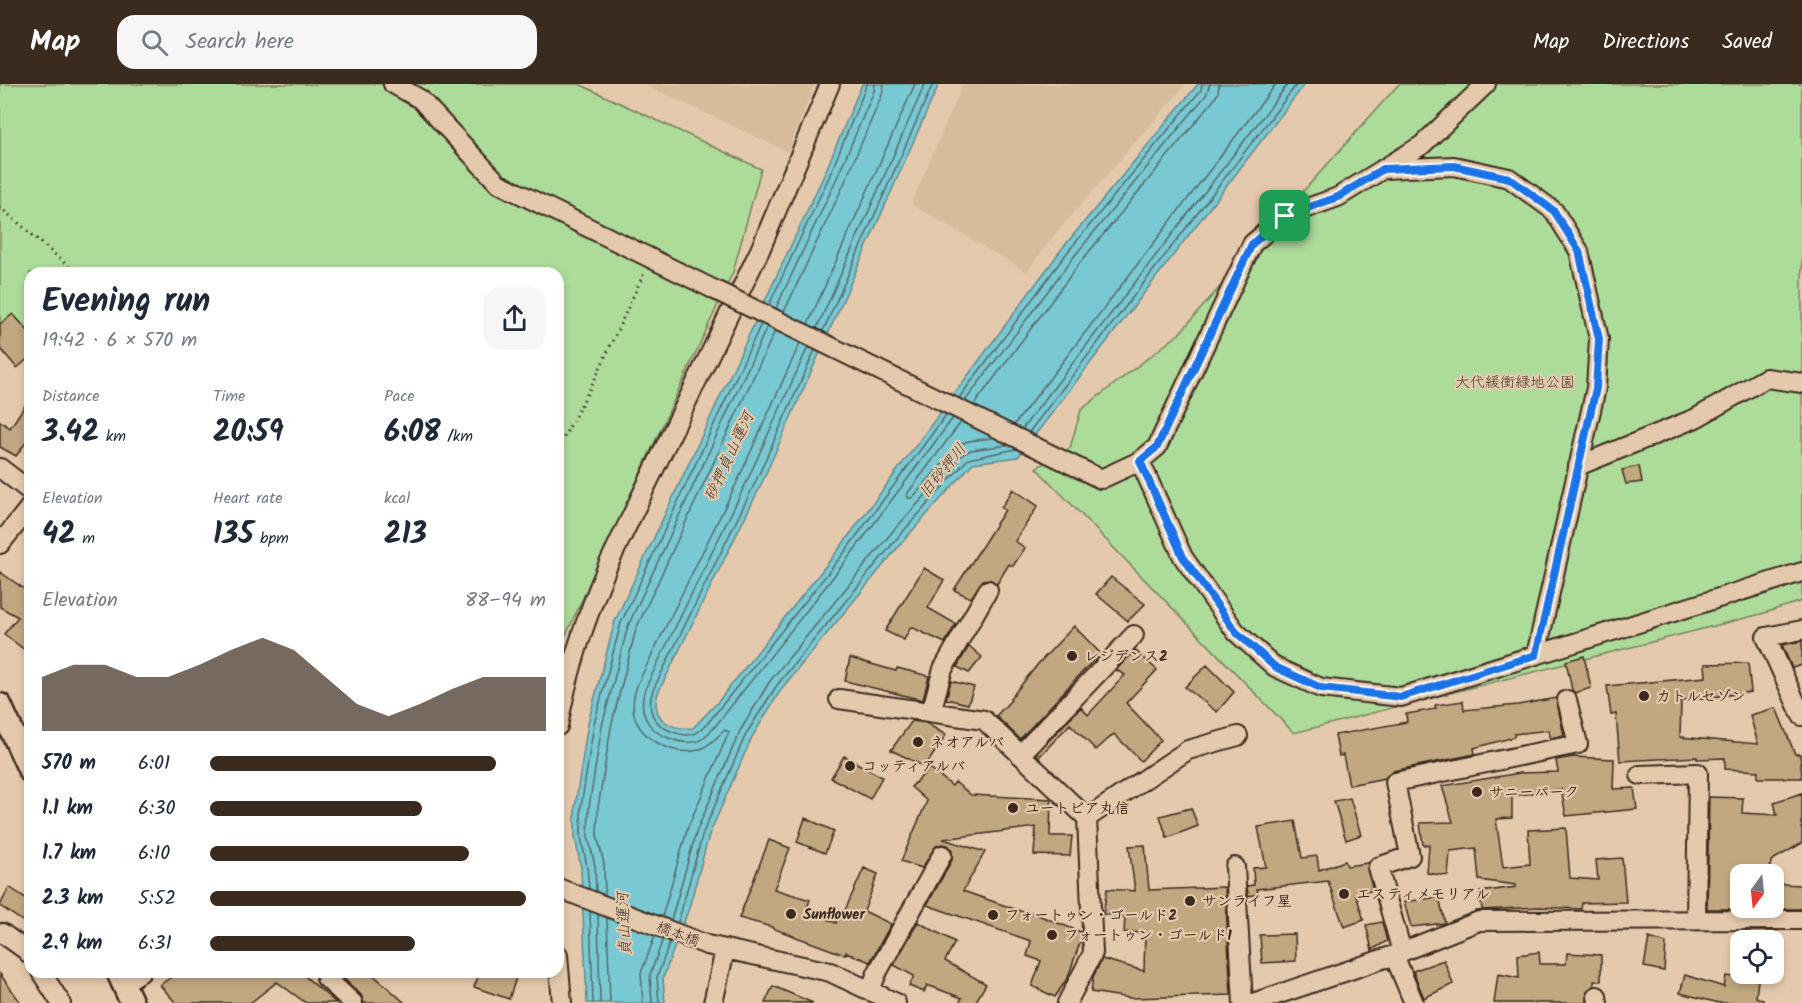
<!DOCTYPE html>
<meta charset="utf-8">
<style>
:root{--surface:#fff;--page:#f6f6f7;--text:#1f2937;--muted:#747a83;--accent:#3b2a1e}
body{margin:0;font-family:Kalam,"Klee One",sans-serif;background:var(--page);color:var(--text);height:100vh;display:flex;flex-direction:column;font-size:22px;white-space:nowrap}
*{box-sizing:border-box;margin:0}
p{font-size:20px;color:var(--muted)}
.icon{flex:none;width:33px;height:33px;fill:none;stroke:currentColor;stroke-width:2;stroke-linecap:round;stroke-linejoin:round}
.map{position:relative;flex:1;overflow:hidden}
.sheet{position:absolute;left:24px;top:183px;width:540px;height:711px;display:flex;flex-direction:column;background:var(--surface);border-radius:18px;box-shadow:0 3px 9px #0003}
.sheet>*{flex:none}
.needle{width:39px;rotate:195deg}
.controls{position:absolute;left:1730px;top:780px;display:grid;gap:12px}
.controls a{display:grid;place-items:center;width:54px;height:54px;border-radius:12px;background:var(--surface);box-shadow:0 3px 9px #0003;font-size:30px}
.pin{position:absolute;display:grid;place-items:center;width:51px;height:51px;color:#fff;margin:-26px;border-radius:12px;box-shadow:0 3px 9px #0006}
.round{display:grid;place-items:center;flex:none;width:63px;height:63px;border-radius:18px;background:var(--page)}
.headline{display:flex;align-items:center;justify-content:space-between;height:102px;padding:0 18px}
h1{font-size:33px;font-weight:800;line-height:45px}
.metrics{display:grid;grid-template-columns:repeat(3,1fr);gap:9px;height:102px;padding:6px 18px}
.metrics div{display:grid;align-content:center}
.metrics b{font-size:30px;font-weight:800}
.metrics small{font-size:16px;font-weight:400}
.metrics p{font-size:16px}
.chart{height:168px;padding:12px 18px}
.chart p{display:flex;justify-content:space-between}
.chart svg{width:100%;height:108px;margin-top:6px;fill:var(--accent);opacity:.7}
ul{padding:0 18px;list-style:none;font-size:20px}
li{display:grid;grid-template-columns:96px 72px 1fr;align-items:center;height:45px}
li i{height:15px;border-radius:8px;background:var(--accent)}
header{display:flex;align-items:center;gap:36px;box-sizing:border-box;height:84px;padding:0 30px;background:var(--accent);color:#fff}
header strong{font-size:28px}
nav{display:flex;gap:33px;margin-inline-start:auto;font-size:21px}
.search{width:420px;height:54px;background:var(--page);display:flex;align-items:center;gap:15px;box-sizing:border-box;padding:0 21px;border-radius:18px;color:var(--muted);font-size:22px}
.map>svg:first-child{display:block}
.built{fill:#d7bc9c}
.green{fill:#addb9a;stroke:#74825c;stroke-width:1.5}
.water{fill:#79c9d4;stroke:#60898b;stroke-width:1.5}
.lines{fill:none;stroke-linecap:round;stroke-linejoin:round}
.shore{stroke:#546a67;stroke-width:1.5}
.building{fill:#c1a880;stroke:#3b2a1e;stroke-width:1.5}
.minor-casing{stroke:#3b2a1e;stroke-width:22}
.major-casing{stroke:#3b2a1e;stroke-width:27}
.path{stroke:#3b2a1e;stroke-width:3;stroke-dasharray:1.5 4.5;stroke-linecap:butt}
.minor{stroke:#e5c9ac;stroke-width:18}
.major{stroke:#e5c9ac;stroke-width:22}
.minor-bridge-casing{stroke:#3b2a1e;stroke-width:22;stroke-linecap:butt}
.minor-bridge{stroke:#e5c9ac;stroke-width:18}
.route-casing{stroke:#fff;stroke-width:12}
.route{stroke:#1a73e8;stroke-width:8}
.poi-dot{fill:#3b2a1e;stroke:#e5c9ac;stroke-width:2}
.labels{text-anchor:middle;stroke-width:4.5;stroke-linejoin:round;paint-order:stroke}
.park-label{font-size:15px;fill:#463c2a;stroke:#e5c9ac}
.poi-label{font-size:15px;font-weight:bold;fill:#3b2a1e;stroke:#e5c9ac;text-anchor:start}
.street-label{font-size:15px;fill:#3b2a1e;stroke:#e5c9ac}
.water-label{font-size:16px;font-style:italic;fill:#413a30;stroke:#e5c9ac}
</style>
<header>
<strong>Map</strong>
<div class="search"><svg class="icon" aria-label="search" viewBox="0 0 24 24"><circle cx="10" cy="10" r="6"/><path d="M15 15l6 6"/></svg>Search here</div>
<nav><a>Map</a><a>Directions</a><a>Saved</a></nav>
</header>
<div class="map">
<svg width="1802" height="919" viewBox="0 0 1802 919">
<rect width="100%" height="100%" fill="#e5c9ac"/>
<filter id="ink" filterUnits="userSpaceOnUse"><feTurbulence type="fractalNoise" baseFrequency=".0167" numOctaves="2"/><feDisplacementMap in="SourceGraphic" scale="12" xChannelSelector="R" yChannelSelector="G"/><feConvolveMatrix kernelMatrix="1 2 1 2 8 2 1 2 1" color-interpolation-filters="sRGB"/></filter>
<g filter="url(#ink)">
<path class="built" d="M 643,0 L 815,0 L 788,68 Z
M 963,0 L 1186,0 L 1053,153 L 1027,188 L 911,120 Z"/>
<path class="green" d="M 0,0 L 579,0 L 761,85 L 733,188 L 558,568 L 558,189 L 30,189 L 30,266 L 0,243 Z
M 1399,0 L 1802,0 L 1802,517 L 1761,530 L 1294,649 L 1036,384 L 1070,364 L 1081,326 L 1179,250 L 1291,121 Z"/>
<path class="water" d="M 862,0 L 939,0 L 759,405 L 658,609 C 650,635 670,646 693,644 L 717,619 L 839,465 L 1061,166 L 1198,0 L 1305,0 L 1018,373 L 973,379 L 904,456 L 782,604 L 752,653 L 709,751 L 689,824 L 663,894 L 665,919 L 587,919 L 581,784 L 575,753 L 575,723 L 588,639 L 615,537 L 824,91 Z"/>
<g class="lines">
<path class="shore" d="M 769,221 L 829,93 L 867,0
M 776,224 L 836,96 L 874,7 L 875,0
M 784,228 L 844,100 L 882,11 L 884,0
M 808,240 L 915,0
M 817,244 L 925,0
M 823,247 L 933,0
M 808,263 L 746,399 L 645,605 C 638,627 646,646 669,654 C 678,658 688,660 698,657 C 703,655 708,649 713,645 L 849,473 L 953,334
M 815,266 L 753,403 L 653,606 C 646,626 653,641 673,648 C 680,650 689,653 696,649 C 700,647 704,643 707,640 L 844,469 L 946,331
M 959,314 L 1066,170 L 1201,6 L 1202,0
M 965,317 L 1072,175 L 1206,11 L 1210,0
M 974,321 L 1079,180 L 1213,17 L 1218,9 L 1219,0
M 961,338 L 907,410 L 908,414 L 912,414 L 960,360 L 969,357 L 992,354
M 1014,341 L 1276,0
M 1022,345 L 1288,0
M 1029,348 L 1297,0
M 589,804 L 587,783 L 581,753 L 581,723 L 594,640 L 621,539 L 761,240
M 596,807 L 595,782 L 588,752 L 589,723 L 602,642 L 628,542 L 767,243
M 605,811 L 604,780 L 597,751 L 598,724 L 611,643 L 636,545 L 775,247
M 590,827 L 593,919
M 598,830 L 600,919
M 662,833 L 688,743 L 729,648 L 725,646 C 718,652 711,660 703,664 C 693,669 681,668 671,665 C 639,653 625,632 638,599 L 738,396 L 800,259
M 607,834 L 610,919
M 671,836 L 697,746 L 740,647 L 770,597 L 893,447 L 963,370 L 971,366 L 1007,361
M 678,838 L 703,749 L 746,650 L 777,601 L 899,452 L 968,375 L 1016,365
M 643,919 L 641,889 L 655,852
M 652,919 L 650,891 L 663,855
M 659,919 L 657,893 L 670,858"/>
</g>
<path class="building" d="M 13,230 L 30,249 L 30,273 L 17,284 L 0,264 L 0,240 Z
M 30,314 L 30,353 L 16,372 L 0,363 L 0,337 L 10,344 Z
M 1639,382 L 1642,398 L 1626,400 L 1622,386 Z
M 1013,405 L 1038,422 L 1015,457 L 1025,464 L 1013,482 L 1009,480 L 997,500 L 989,495 L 983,496 L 971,514 L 954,506 L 1005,426 L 1001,424 Z
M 924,484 L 944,496 L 928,524 L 956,540 L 945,559 L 911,543 L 904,556 L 885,547 Z
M 0,488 L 30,509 L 30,570 L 4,550 L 18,533 L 0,523 Z
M 1111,493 L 1145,520 L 1128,537 L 1096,510 Z
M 1074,542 L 1100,569 L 1020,655 L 996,632 L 1011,616 L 1010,615 L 1038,580 Z
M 1802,557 L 1802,581 L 1792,584 L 1782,561 Z
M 969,562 L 982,573 L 969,589 L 957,583 Z
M 1135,566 L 1157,586 L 1126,619 L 1161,656 L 1141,677 L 1114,650 L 1096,666 L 1070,640 L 1039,673 L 1036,670 L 1081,623 L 1088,631 L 1125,591 L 1116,586 Z
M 1584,572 L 1591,604 L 1575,609 L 1572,606 L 1566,577 Z
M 850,574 L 896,587 L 897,584 L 929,592 L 923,616 L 845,597 Z
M 1748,579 L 1751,608 L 1681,617 L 1680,653 L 1758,660 L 1750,631 L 1776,624 L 1795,670 L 1800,670 L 1802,694 L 1758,694 L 1758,687 L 1725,685 L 1725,674 L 1697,675 L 1697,673 L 1620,677 L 1616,630 L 1611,631 L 1607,602 L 1706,593 L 1705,580 Z
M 1207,581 L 1234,608 L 1217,628 L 1185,603 Z
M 951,597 L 974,603 L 968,620 L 946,615 Z
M 1556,614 L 1564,651 L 1550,654 L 1549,646 L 1514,650 L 1514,653 L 1474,664 L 1475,670 L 1393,687 L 1385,694 L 1349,701 L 1343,671 L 1339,672 L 1335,651 L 1407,638 L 1406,630 L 1436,625 L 1435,621 L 1463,617 L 1464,626 L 1518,621 Z
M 912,637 L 926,639 L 946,651 L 925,683 L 891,666 Z
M 844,672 L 882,693 L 870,715 L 831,694 Z
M 1573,673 L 1614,675 L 1613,705 L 1634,704 L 1637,725 L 1566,732 L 1561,705 L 1512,712 L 1512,734 L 1496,735 L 1503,783 L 1530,780 L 1528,746 L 1566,744 L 1570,794 L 1598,796 L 1596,776 L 1622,774 L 1626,818 L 1582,819 L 1581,825 L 1539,823 L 1482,826 L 1480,808 L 1516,803 L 1516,801 L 1479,796 L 1476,764 L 1450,767 L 1448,792 L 1427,789 L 1429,761 L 1423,761 L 1420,739 L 1453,738 L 1442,702 L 1520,689 L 1558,688 L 1556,676 Z
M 930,684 L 952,702 L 955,698 L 971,711 L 1051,715 L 1050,752 L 1072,752 L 1070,772 L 1034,771 L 1036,743 L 943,755 L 985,768 L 963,807 L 1029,830 L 1030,828 L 1081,848 L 1081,856 L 1068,893 L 1055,913 L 1032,902 L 1041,877 L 1027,872 L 1031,857 L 927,821 L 952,776 L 952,766 L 948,761 L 942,760 L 936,762 L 922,784 L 901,777 L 927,717 L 911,703 Z
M 1802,709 L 1802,759 L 1771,777 L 1770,790 L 1740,790 L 1740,825 L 1707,825 L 1709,713 L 1743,714 L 1742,729 L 1777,731 L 1774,718 Z
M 1350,714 L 1361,751 L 1346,756 L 1334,717 Z
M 1191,724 L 1198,742 L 1167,754 L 1160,732 Z
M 805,734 L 834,747 L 825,769 L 797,758 Z
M 1295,737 L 1302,774 L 1317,772 L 1319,786 L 1345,777 L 1347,782 L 1368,779 L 1367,786 L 1373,806 L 1356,811 L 1364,836 L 1344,843 L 1328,797 L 1257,805 L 1258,810 L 1248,812 L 1247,802 L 1254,801 L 1253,784 L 1266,783 L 1258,743 Z
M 769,756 L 790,764 L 774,805 L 810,816 L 806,826 L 836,839 L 839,831 L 842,833 L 864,784 L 878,790 L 864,827 L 891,840 L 870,878 L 846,868 L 845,871 L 772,844 L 772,843 L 739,834 Z
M 1145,761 L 1149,806 L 1225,803 L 1231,911 L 1130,914 L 1091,908 L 1093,893 L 1102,875 L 1144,887 L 1145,849 L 1124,848 L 1125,833 L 1103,830 L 1107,805 L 1135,807 L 1129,762 Z
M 1778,800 L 1802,801 L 1802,825 L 1778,825 Z
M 9,803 L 30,817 L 30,842 L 0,822 Z
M 1439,813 L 1445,839 L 1411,843 L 1404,818 Z
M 918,838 L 955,858 L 945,877 L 986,900 L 975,919 L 959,919 L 962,914 L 927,901 L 924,908 L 909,902 L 914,892 L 894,881 Z
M 1382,838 L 1387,857 L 1372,866 L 1366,841 Z
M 1745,847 L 1777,847 L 1777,856 L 1745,856 Z
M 1295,850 L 1296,877 L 1262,879 L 1260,851 Z
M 1649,854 L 1666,859 L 1664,887 L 1644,883 Z
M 1539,868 L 1540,880 L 1566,880 L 1567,869 L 1601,871 L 1601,897 L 1594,897 L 1594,901 L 1587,907 L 1587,919 L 1494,919 L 1498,890 L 1519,894 L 1518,871 Z
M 1444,876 L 1453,900 L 1424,914 L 1413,887 Z
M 178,888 L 300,888 L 336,919 L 306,919 L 277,898 L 250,919 L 176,919 L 160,901 Z
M 344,888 L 370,888 L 405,919 L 364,919 L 361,911 L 341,892 Z
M 480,888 L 518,888 L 509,915 L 474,903 Z
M 0,890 L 21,919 L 0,919 Z
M 1685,891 L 1724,903 L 1726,892 L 1758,896 L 1756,913 L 1763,916 L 1763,919 L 1719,919 L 1680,909 Z
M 773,902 L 813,919 L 765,919 Z"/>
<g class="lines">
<defs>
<path id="minor" d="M 393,0 L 420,15 L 498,99 L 715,206
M 1383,85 L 1454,82 L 1509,94 L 1554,127 L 1579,167 L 1599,255 L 1596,304 L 1536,571
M 1058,374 L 1101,395 L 1140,377 L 1157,363 L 1252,160 L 1285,132 L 1338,113 L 1422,61 L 1486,0
M 1140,377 L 1183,473 L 1236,548 L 1275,583 L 1321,604 L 1401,613 L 1802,488
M 1578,382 L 1696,334 L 1766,294 L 1802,299
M 0,384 L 30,407
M 0,460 L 30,423
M 1802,546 L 1766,553 L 1802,632
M 839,615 L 984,636 L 1087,734 L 1093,869 L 1067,919
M 931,628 L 943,585 L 988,506
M 558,642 C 568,586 586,533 608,481 L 760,166 L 830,0
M 1020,671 L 1134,551
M 1640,691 L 1698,689 L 1696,836
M 1087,734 L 1188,666 L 1238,652
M 1235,783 L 1243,919
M 558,804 L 707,861 L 830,888 L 896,919
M 0,850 L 2,849 L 27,867 L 30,871
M 1402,868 L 1378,783 L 1410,772 L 1395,698 L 1578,660 L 1567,616
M 558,871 L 562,919
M 1394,871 L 1414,919
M 41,888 L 61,919
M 326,894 L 353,919
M 123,899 L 141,888
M 870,907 L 877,889 L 942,771
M 1597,912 L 1598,919
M 713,919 L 725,866
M 1253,919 L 1394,871 L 1479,837 L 1802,836"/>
<path id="major" d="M 0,621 L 30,687
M 118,888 L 132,919"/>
</defs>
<use href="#minor" class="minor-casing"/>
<use href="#major" class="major-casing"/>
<path class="path" d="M 0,123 L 76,189
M 558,364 L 594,297 L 644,189"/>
<use href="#minor" class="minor"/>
<use href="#major" class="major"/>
<defs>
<path id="minor-bridge" d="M 715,206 L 1058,374"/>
</defs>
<use href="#minor-bridge" class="minor-bridge-casing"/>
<use href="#minor-bridge" class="minor-bridge"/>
</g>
</g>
<g class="lines" filter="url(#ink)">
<defs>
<path id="route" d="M 1454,82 L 1509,94 L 1554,127 L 1579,167 L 1599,255 L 1596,304 L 1536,571 L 1401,613 L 1321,604 L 1275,583 L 1236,548 L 1183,473 L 1140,377 L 1157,363 L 1252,160 L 1285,132 L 1338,113 L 1383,85 Z"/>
</defs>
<use href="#route" class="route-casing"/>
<use href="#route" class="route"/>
</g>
<g class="poi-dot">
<circle cx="1072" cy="572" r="6"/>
<circle cx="1644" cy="612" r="6"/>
<circle cx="918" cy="658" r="6"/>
<circle cx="850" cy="682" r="6"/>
<circle cx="1477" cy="708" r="6"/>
<circle cx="1013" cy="724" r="6"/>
<circle cx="1344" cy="810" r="6"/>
<circle cx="1190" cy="817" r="6"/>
<circle cx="791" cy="830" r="6"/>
<circle cx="993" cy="831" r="6"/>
<circle cx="1052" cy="851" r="6"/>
</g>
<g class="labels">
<g class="park-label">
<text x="1515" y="303">大代緩衝緑地公園</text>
</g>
<g class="poi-label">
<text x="1084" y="577">レジデンス2</text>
<text x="1656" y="617">カトルセゾン</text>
<text x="930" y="663">ネオアルバ</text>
<text x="862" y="687">コッティアルバ</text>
<text x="1489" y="713">サニーパーク</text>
<text x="1025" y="729">ユートピア丸信</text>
<text x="1356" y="815">エスティメモリアル</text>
<text x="1202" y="822">サンライフ星</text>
<text x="803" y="835">Sunflower</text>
<text x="1005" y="836">フォートゥン・ゴールド2</text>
<text x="1064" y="856">フォートゥン・ゴールド1</text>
</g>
<g class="street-label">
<text transform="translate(678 850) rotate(21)" y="5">橋本橋</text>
</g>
<g class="water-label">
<text transform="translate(728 372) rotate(-65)" y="6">砂押貞山運河</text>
<text transform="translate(942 386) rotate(-51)" y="6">旧砂押川</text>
<text transform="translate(623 840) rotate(-93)" y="6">貞山運河</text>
</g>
</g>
</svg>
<div class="controls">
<a><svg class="needle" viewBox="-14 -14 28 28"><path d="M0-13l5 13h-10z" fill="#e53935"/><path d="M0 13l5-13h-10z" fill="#747a83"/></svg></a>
<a><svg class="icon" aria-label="locate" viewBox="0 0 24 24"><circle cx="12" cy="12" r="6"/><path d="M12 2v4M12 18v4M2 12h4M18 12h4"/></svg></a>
</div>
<div class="pin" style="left:1285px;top:132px;background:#1e9e55"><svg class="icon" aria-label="arrive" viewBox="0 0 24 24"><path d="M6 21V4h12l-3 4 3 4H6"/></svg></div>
<section class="sheet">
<div class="headline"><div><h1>Evening run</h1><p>19:42 · 6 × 570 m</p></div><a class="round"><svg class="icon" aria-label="share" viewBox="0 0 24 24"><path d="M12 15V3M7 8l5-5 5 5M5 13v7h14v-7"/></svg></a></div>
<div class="metrics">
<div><p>Distance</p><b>3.42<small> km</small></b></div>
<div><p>Time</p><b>20:59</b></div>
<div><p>Pace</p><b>6:08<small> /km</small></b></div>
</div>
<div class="metrics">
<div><p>Elevation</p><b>42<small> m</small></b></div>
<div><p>Heart rate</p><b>135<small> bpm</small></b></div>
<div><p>kcal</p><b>213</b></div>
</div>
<div class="chart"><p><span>Elevation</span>88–94 m</p>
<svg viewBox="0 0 160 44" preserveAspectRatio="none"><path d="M0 44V22L10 17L20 17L30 22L40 22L50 17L60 11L70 6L80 11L90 22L100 33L110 38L120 33L130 27L140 22L150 22L160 22V44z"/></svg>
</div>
<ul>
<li><b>570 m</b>6:01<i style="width:85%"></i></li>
<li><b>1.1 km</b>6:30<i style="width:63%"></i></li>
<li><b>1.7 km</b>6:10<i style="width:77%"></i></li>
<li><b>2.3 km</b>5:52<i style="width:94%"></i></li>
<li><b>2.9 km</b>6:31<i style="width:61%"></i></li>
</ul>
</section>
</div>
